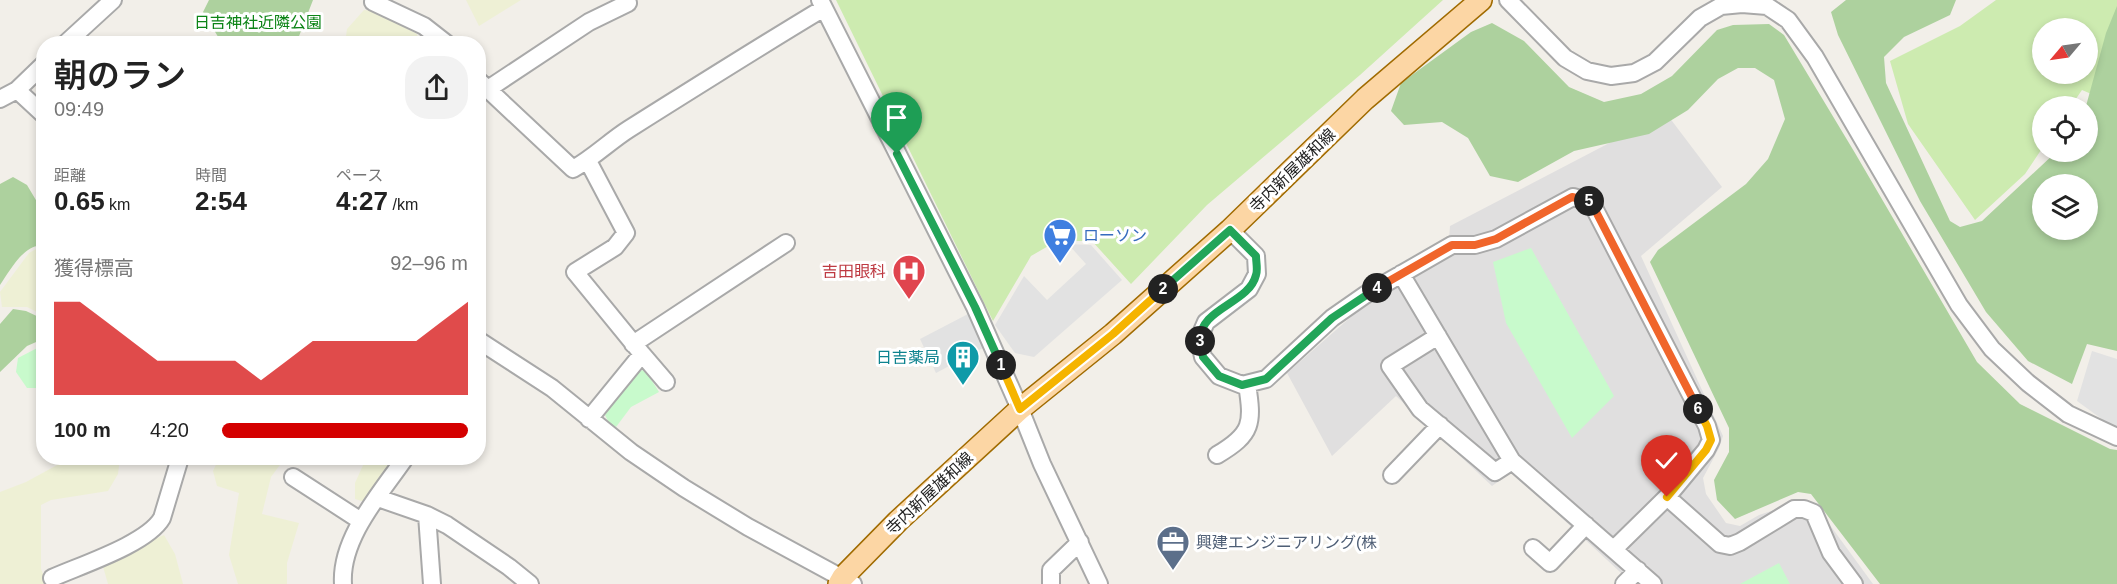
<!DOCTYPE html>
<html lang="ja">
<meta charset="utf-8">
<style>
:root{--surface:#fff;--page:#f2f2f2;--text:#222;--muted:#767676;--accent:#d40000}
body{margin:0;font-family:Helvetica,"Noto Sans JP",sans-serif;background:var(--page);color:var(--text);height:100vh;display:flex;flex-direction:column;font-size:22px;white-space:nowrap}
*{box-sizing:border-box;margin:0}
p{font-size:20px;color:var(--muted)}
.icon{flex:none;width:33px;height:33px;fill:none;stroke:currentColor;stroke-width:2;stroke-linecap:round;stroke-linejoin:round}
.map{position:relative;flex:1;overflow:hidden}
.details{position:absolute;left:36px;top:36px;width:450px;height:429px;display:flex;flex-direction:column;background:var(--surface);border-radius:24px;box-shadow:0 3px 9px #0003}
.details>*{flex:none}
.needle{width:39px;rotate:241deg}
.fabs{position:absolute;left:2032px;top:18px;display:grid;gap:12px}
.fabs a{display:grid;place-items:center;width:66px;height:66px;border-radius:50%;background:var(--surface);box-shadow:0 3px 9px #0003;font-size:30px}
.pin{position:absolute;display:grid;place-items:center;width:51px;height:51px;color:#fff;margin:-62px -26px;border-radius:50% 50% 50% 0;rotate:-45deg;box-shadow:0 0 6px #0007}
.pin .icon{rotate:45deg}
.km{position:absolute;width:30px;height:30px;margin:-15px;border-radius:50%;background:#222;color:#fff;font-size:16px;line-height:30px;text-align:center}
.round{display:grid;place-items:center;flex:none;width:63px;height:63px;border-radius:24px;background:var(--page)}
.summary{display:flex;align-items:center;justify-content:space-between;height:102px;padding:0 18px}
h1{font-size:33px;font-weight:600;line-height:45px}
.metrics{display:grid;grid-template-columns:repeat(3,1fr);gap:9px;height:102px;padding:6px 18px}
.metrics div{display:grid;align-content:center}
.metrics b{font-size:26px;font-weight:600}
.metrics small{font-size:16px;font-weight:400}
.metrics p{font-size:16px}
.chart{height:168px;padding:12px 18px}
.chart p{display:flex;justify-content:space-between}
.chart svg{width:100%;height:108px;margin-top:6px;fill:var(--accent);opacity:.7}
ul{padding:0 18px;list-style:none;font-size:20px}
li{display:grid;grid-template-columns:96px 72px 1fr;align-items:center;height:45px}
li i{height:15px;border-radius:8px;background:var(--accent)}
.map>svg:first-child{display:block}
.residential{fill:#e0dfdf}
.farmland{fill:#eef0d5}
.grass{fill:#cdebb0;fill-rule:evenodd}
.forest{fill:#add19e;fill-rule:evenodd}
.park{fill:#c8facc}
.parking{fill:#e2e2e2}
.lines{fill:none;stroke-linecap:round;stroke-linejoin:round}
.minor-casing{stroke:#a9a9a9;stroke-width:20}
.major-casing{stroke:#a06b00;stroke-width:24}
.minor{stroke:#fff;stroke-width:16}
.major{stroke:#fcd6a4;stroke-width:21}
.split-1-casing{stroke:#fff;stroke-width:12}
.split-2-casing{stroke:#fff;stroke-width:12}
.split-3-casing{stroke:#fff;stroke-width:12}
.split-4-casing{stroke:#fff;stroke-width:12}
.split-5-casing{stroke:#fff;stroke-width:12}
.split-6-casing{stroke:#fff;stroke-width:12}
.split-7-casing{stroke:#fff;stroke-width:12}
.split-1{stroke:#22a559;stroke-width:8}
.split-2{stroke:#f5b400;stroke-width:8}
.split-3{stroke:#22a559;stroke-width:8}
.split-4{stroke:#22a559;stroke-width:8}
.split-5{stroke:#f0652b;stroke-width:8}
.split-6{stroke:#f0652b;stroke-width:8}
.split-7{stroke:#f5b400;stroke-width:8}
.labels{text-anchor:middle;stroke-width:6;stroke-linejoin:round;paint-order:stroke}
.park-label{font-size:16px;fill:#0c8416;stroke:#fff}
.street-label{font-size:16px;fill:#222;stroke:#fff}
.shop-label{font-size:16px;fill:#366cbe;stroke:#fff;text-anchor:start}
.health-label{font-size:16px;fill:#be3a42;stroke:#fff;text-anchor:end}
.culture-label{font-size:16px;fill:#0d838f;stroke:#fff;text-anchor:end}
.service-label{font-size:16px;fill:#4e5e75;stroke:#fff;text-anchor:start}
</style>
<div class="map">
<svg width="2117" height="584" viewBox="0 0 2117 584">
<rect width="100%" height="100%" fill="#f2efe9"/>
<path class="residential" d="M 1669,117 L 1722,187 L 1641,256 L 1723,436 L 1719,448 L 1703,478 L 1706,494 L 1726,523 L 1740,526 L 1759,515 L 1804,500 L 1816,506 L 1873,584 L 1633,584 L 1512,472 L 1492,486 L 1396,396 L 1332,456 L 1287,373 L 1361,308 L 1448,254 L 1450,226 L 1617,139 Z"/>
<path class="farmland" d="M 466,0 L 521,0 L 479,26 Z
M 364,10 L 374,11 L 417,34 L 419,44 L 345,44 L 347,29 Z
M 38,248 L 43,249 L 43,315 L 27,307 L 2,307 L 0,292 L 29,253 Z
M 59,458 L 120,458 L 118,474 L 108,491 L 51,500 L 41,505 L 41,569 L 47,584 L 0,584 L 0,492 L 26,482 L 59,464 Z
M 219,458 L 285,458 L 271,477 L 262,514 L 299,523 L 287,563 L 287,584 L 238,584 L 229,555 L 239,493 L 217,486 L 213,471 Z
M 364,458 L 395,458 L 365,502 L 355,499 L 355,483 L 364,463 Z
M 164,535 L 175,554 L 183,584 L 108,584 L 102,563 Z"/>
<path class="grass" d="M 836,0 L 1443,0 L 1360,75 L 1207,205 L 1131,284 L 1092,241 L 1057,241 L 1031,256 L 993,321 Z
M 1996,0 L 2117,0 L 2117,105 L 2082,90 L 2071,106 L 2043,106 L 2043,147 L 2025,174 L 1975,220 L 1908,124 L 1890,61 L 1960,26 ZM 2043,28 L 2088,28 L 2088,74 L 2043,74 Z"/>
<path class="forest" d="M 209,0 L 313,0 L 296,44 L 227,43 L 220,40 L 203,12 Z
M 1846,0 L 1956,0 L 1950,15 L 1904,37 L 1884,57 L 1886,83 L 1950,221 L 1960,227 L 1982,221 L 2056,152 L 2088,152 L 2088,106 L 2086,106 L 2106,33 L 2117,6 L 2117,351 L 2087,344 L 2072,384 L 2028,361 L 1986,312 L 1920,201 L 1838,35 L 1831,12 ZM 2088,184 L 2088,230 L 2043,230 L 2043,184 Z
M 1492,23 L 1524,41 L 1569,87 L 1604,102 L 1641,94 L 1672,76 L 1717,30 L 1733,25 L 1769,24 L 1784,35 L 1855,153 L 1977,362 L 2020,404 L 2110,449 L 2117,450 L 2117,584 L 1880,584 L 1811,494 L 1798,492 L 1735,519 L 1717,500 L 1714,480 L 1729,452 L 1729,428 L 1650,262 L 1658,250 L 1746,184 L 1768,159 L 1785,119 L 1774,80 L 1755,68 L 1738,68 L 1718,79 L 1688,110 L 1649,134 L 1574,151 L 1518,182 L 1490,176 L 1468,138 L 1442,122 L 1404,125 L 1391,111 L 1401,83 L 1471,32 Z
M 13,177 L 27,185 L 43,212 L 43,246 C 25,242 9,272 0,285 L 0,184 Z
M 13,309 L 26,311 L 43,319 L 43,339 L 27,346 L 0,372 L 0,324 Z"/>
<path class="park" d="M 1531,248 L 1614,396 L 1572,438 L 1506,323 L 1493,262 Z
M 43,345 L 43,388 L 27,388 L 16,372 L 18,358 Z
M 645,370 L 659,392 L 631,407 L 616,427 L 609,423 L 605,415 L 637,371 Z
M 1779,563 L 1790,584 L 1740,584 Z"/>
<path class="parking" d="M 1068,244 L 1091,245 L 1122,280 L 1034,357 L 1015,353 L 995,325 L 1024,276 L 1047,300 L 1086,264 Z
M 968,314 L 983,348 L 936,373 L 920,339 Z
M 2092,351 L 2117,359 L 2117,430 L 2077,401 Z"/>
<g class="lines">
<defs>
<path id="minor" d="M 820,0 L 975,307 L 1020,409 L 1042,464 L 1099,584
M 1508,0 L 1565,58 L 1587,71 L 1611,76 L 1634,73 L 1655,62 L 1700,18 L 1721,6 L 1742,4 L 1767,6 L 1788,20 L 1815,57 L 1959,305 L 1992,349 L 2028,383 L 2068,414 L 2117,437
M 373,2 L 424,26 L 447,44
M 65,44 L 113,0
M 478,80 L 573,169 C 593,158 610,141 629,129 C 694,88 759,47 824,8
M 488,89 L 589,22 L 628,3
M 17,90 L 44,115
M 0,99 L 17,90 L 44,64
M 588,161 L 626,233 L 615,247 L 575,272 L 642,354 L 589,419
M 1230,230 L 1256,256 L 1257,274 L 1249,289 L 1206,322 L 1199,338 L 1203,357 L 1219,376 L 1242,385 L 1266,379 L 1332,318 L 1365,295 L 1452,245 L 1475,245 L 1496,239 L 1573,197 L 1591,202 L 1707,426 L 1711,440 L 1706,450 L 1667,497 L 1614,549
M 1401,274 L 1512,461 L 1653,584
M 1438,336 L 1390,366 L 1420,409 L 1495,472 L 1512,461
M 478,340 L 552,388 L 631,452 L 684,488 L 748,527 L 853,584
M 633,344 L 786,243
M 642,354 L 666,382
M 1217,455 C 1253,434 1253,423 1247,384
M 1392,475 L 1440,425
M 293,477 L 361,521
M 1667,497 L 1720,544 L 1730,546 L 1740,542 L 1794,509 L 1804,509 L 1814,513 L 1831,553 L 1854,584
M 378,498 L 427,515 L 447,525 L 509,567 L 530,584
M 427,515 L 432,584
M 1533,548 L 1550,563 L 1586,525
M 52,578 C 81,565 147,544 162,518 L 180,458
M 343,584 C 340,538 381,493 405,458
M 1051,584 L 1051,570 L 1080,542
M 1624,584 L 1638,570"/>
<path id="major" d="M 839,584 L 843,577 L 898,521 L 1020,409 L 1113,334 L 1230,230 L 1365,99 L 1481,0"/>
</defs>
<use href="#minor" class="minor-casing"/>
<use href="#major" class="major-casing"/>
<use href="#minor" class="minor"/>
<use href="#major" class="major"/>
</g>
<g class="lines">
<defs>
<path id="split-1" d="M 897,154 L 975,307 L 1001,365"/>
<path id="split-2" d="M 1001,365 L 1020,409 L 1113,334 L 1163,289"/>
<path id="split-3" d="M 1163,289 L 1230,230 L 1256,256 C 1256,262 1258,270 1256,275 C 1249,304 1199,308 1200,341"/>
<path id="split-4" d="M 1200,341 L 1203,357 L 1219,376 L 1242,385 L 1266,379 L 1332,318 L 1377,288"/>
<path id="split-5" d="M 1377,288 L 1452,245 L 1475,245 L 1496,239 L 1572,197 L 1589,201"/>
<path id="split-6" d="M 1589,201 L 1591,202 L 1698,409"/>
<path id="split-7" d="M 1667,497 L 1706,450 L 1711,440 L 1707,426 L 1698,409"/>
</defs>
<use href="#split-1" class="split-1-casing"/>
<use href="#split-2" class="split-2-casing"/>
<use href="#split-3" class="split-3-casing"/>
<use href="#split-4" class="split-4-casing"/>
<use href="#split-5" class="split-5-casing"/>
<use href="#split-6" class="split-6-casing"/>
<use href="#split-7" class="split-7-casing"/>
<use href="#split-1" class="split-1"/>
<use href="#split-2" class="split-2"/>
<use href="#split-3" class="split-3"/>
<use href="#split-4" class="split-4"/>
<use href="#split-5" class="split-5"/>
<use href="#split-6" class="split-6"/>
<use href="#split-7" class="split-7"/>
</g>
<defs>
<symbol id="supermarket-pin" viewBox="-11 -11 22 30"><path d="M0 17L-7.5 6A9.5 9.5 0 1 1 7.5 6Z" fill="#3f7fe0" stroke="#fff"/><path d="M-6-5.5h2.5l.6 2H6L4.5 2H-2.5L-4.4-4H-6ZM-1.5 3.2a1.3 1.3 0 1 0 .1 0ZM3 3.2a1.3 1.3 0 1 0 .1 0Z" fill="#fff"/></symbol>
<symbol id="hospital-pin" viewBox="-11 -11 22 30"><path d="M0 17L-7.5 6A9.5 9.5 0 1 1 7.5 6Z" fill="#e0444e" stroke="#fff"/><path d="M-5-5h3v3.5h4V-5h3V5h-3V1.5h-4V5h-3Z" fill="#fff"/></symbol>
<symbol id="building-pin" viewBox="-11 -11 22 30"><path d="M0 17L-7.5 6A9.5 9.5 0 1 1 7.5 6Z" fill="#0f9aa8" stroke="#fff"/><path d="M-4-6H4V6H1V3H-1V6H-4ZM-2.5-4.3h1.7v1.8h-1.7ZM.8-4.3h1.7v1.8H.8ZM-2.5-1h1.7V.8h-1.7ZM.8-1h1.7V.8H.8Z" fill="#fff"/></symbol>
<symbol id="office-pin" viewBox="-11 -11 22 30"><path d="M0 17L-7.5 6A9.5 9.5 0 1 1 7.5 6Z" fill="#5c6f8a" stroke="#fff"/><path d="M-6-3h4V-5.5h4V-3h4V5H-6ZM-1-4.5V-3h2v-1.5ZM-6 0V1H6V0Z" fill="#fff"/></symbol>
</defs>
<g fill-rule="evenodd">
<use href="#supermarket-pin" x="1041" y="216" width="38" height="52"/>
<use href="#hospital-pin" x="890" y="252" width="38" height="52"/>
<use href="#building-pin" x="944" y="338" width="38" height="52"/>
<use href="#office-pin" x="1154" y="523" width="38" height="52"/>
</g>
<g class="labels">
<g class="park-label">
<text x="258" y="28">日吉神社近隣公園</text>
</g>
<g class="street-label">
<text transform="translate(1292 170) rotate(-44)" y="6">寺内新屋雄和線</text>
<text transform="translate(929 493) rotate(-43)" y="6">寺内新屋雄和線</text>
</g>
<g class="shop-label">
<text x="1083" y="241">ローソン</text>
</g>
<g class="health-label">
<text x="886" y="277">吉田眼科</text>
</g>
<g class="culture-label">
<text x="940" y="363">日吉薬局</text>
</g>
<g class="service-label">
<text x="1196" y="548">興建エンジニアリング(株</text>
</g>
</g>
</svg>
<div class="fabs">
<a><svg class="needle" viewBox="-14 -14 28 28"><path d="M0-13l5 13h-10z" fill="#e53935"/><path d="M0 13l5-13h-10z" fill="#767676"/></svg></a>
<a><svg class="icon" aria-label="locate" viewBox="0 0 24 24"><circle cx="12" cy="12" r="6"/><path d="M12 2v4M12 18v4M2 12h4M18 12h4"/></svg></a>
<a><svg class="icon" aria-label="layers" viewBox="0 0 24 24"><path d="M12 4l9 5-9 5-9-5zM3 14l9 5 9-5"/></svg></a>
</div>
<div class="pin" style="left:897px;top:154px;background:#1e9e55"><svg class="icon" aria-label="arrive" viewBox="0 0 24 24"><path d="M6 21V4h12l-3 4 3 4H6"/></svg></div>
<div class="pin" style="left:1667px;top:497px;background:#d93025"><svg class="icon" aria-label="check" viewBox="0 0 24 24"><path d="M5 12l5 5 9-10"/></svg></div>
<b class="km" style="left:1001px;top:365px">1</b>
<b class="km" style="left:1163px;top:289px">2</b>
<b class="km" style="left:1200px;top:341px">3</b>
<b class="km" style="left:1377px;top:288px">4</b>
<b class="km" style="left:1589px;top:201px">5</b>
<b class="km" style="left:1698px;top:409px">6</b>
<section class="details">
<div class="summary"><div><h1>朝のラン</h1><p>09:49</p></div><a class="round"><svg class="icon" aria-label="share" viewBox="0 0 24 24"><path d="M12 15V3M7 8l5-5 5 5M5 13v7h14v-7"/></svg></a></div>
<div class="metrics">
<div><p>距離</p><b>0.65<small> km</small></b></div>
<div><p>時間</p><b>2:54</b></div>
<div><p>ペース</p><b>4:27<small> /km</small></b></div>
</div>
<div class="chart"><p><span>獲得標高</span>92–96 m</p>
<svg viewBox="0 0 160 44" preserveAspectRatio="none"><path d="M0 44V6L10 6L20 14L30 22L40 30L50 30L60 30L70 30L80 38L90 30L100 22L110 22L120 22L130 22L140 22L150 14L160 6V44z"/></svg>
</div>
<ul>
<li><b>100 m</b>4:20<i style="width:100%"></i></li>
</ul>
</section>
</div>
